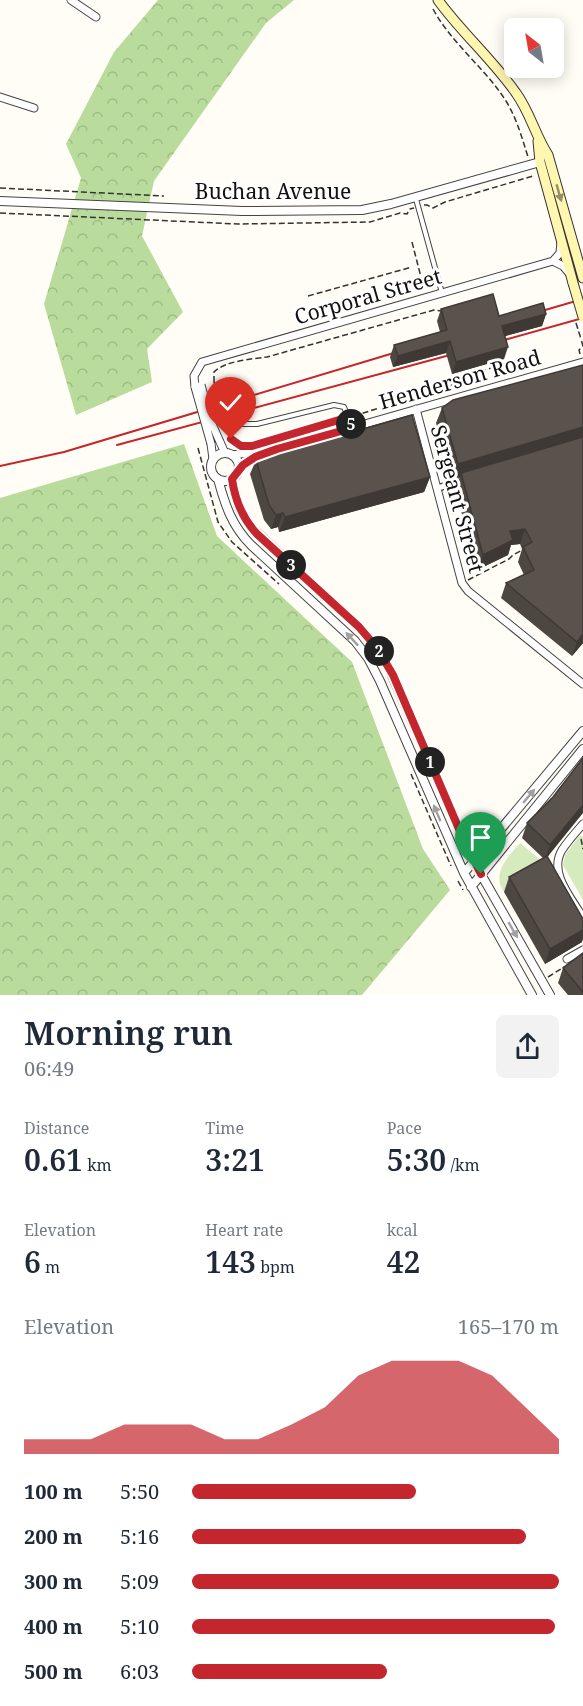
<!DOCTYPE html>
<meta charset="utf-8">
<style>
:root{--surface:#fff;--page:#f2f2f3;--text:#1f2937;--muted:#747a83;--accent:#c4262e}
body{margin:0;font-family:"Noto Serif",serif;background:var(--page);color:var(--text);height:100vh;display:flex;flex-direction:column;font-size:22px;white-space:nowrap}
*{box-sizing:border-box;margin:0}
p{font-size:20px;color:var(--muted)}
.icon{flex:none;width:33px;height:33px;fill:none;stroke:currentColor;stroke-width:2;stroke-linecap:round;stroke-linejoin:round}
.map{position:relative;height:995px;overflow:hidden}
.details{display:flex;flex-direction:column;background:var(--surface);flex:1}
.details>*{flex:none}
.needle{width:39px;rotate:329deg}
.controls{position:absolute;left:504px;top:18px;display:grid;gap:12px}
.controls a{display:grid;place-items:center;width:60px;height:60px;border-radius:9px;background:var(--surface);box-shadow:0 3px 15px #0003;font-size:30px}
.pin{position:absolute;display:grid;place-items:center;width:51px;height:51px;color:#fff;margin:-62px -26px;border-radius:50% 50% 50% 0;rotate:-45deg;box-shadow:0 0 6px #0007}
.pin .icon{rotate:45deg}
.km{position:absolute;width:30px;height:30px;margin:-15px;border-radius:50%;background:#222;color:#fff;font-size:16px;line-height:30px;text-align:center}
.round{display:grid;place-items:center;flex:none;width:63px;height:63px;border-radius:9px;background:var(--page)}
.headline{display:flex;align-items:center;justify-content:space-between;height:102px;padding:0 24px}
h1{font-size:33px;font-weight:600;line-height:45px}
.metrics{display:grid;grid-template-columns:repeat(3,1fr);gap:9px;height:102px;padding:6px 24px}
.metrics div{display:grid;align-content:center}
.metrics b{font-size:30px;font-weight:600}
.metrics small{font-size:16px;font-weight:400}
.metrics p{font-size:16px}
.chart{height:168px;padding:12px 24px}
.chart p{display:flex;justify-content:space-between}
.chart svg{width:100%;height:108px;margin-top:6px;fill:var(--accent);opacity:.7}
ul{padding:0 24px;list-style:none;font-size:20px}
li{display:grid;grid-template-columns:96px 72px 1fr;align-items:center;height:45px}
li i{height:15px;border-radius:8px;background:var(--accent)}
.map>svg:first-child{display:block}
.forest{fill:url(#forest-crowns)}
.park{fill:#d5ebbd}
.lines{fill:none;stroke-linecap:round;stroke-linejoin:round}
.service-casing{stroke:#444;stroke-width:6}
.pedestrian-casing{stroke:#444;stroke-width:8}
.minor-casing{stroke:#444;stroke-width:9}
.tertiary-casing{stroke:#444;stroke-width:10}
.secondary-casing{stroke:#333;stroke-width:11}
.path{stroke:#333;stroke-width:1.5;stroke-dasharray:6 3;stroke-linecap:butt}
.service{stroke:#fff;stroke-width:4}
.pedestrian{stroke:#fff;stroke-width:5}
.minor{stroke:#fff;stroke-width:7}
.tertiary{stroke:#fff;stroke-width:8}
.secondary{stroke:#fff6b0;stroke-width:9}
.rail{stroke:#c4262e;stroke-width:2}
.minor-bridge-casing{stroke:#444;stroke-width:9;stroke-linecap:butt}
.secondary-bridge-casing{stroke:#333;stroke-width:11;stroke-linecap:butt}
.path-bridge{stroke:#333;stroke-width:1.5;stroke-dasharray:6 3;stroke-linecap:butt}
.minor-bridge{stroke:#fff;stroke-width:7}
.secondary-bridge{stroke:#fff6b0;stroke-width:9}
.wall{fill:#4d4742}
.shaded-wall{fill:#3f3936}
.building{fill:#5a524d;stroke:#3f3936;stroke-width:1.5}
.oneway{fill:#948f68}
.oneway2{fill:#a0a0a0}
.route-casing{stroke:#fff;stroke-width:12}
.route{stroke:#c4262e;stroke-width:8}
.labels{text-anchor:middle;stroke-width:6;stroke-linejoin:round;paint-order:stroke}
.street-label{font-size:21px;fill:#111;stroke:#fff}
</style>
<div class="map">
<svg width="583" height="995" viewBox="0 0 583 995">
<defs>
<pattern id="forest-crowns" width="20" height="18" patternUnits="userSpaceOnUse" patternTransform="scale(1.5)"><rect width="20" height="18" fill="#b9dc9c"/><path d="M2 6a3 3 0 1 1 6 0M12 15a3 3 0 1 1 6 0" fill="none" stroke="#9ebc85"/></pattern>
</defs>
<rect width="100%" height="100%" fill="#fffdf5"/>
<path class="forest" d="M 158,0 L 294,0 L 266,23 L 154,181 L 142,236 L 183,312 L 147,349 L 152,382 L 76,415 L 44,304 L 81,178 L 66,144 L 114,52 Z
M 184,444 L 217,536 L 352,662 L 423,849 L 450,890 L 362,995 L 0,995 L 0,498 Z"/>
<path class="park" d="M 580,835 L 583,837 L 583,900 L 563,865 L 565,855 Z
M 520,843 L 542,861 L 541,868 L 503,891 C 492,872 508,857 520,843 Z"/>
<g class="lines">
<defs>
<path id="service" d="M 416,199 L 442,293
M 241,424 L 257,424 L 334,405 L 344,407 L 352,427"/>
<path id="pedestrian" d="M 438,488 L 463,480"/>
<path id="minor" d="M 71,0 L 96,17
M 0,97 L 34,108
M 553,261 L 563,266 L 569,273
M 195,387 L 194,376 L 202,362 L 553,261 L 560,253 L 561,242
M 416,409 L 462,583 L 468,591 L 583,684
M 220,442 L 225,453
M 211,444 L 213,459
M 232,455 L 263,451
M 238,471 L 251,459 L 277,449 L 583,362
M 583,824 C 576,832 568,841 562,850 C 548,873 572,898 583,918
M 567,959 L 583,950"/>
<path id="tertiary" d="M 0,201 L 242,211 L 362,210 L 391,204 L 540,162
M211 467a14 14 0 1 1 28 0a14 14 0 1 1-28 0Z
M 218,479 C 225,505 232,526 251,545 L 355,641 L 368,658 L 380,681 L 464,873 L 532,995
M 232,479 L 239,508 L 252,528 L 359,627 L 387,664 L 474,862 L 550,995
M 464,873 L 583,731
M 471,887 L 583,749"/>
<path id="secondary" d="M 438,0 C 461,32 493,60 516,93 C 530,112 535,135 548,155 L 583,278
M 538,141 L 540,162 L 573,283"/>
</defs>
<use href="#service" class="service-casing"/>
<use href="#pedestrian" class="pedestrian-casing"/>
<use href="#minor" class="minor-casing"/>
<use href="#tertiary" class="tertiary-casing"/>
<use href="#secondary" class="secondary-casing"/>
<path class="path" d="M 433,9 C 452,44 485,68 506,101 C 517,119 522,138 528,157
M 0,188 L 164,196
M 424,205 L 427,205 L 433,208 L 445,202 L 533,176
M 0,213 L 238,224 L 370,222 L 400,213 L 407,214 L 410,209 L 414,208
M 412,242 L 424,289
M 308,296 L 412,267
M 580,354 L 579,350 L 583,346 L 581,339
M 214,382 L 214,372 C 225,361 251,359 267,357 L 434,310 L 442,311
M 354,416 L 455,384 L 464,376 L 502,365
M 231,439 L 240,445
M 262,443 L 343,418
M 198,448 L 218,522 L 232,542 L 279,584
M 468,580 L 509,559 L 513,555 L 524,549
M 411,774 L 451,866
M 581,839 L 583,849
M 458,881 L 463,890
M 548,977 L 564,967"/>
<use href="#service" class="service"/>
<use href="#pedestrian" class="pedestrian"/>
<use href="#minor" class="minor"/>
<use href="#tertiary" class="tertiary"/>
<use href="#secondary" class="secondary"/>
<path class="rail" d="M 528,315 L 583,299
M 490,344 L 583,318
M 117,445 L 461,352
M 0,466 L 64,452 L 407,349"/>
<defs>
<path id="minor-bridge" d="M 201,385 L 212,424 L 220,442
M 195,387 L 211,444"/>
<path id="secondary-bridge" d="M 573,283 L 583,317"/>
</defs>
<use href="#minor-bridge" class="minor-bridge-casing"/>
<use href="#secondary-bridge" class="secondary-bridge-casing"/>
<path class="path-bridge" d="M 576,323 L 581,339
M 214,382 L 231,439"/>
<use href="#minor-bridge" class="minor-bridge"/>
<use href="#secondary-bridge" class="secondary-bridge"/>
</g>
<path class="wall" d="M 441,309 L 499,316 L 546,314 L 542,326 L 505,336 L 504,359 L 452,374 L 446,353 L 393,367 L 390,357 L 394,345 L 440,332 L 437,321 Z
M 583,365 L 583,643 L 572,656 L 501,598 L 506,583 L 524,575 L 518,562 L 522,549 L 520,544 L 511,545 L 508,555 L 477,570 L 455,488 L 460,477 L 453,479 L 436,423 L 442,408 Z
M 256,460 L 430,477 L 424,492 L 279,532 L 278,527 L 271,529 L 264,520 L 250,474 Z
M 583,758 L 548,857 L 583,919 L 583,939 L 582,942 L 545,964 L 504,892 L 509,877 L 543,858 L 522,838 L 527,823 L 553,797 Z
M 583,953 L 583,995 L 568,995 L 558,983 L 563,968 Z"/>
<path class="shaded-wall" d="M 546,314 L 542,326 L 498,338 L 502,326 Z
M 450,341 L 446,353 L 393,367 L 398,356 Z
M 508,347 L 504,359 L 452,374 L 456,362 Z
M 583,427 L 583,436 L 582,440 L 461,473 L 460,477 L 453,479 L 458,464 Z
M 430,477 L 424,492 L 279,532 L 285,517 Z
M 283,513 L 278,527 L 271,529 L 276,515 Z
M 525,529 L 520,544 L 511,545 L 508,555 L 477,570 L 483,555 L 510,531 Z
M 583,634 L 583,643 L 572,656 L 577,642 Z
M 583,805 L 583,813 L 545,860 L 550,845 Z
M 583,930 L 582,942 L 545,964 L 550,949 Z"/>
<path class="building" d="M 493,294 L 499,316 L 543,303 L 546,314 L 502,326 L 508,347 L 456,362 L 450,341 L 398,356 L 394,345 L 447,330 L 441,309 Z
M 583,365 L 583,427 L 458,464 L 442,408 L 453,400 Z
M 412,415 L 430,477 L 285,517 L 283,513 L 276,515 L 269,505 L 256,460 Z
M 583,437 L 583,634 L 577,642 L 506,583 L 534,570 L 523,547 L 532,542 L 525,529 L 510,531 L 513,540 L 483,555 L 461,473 Z
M 583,758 L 583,805 L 550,845 L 527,823 L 553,797 Z
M 547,856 L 583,919 L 583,930 L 550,949 L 509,877 Z
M 583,953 L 583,992 L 563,968 Z"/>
<defs><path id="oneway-solid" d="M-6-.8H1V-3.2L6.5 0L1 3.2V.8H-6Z" transform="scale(1.5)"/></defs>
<use class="oneway" href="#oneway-solid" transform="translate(559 193) rotate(74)"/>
<g class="oneway2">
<use href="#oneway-solid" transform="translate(352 639) rotate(-133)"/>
<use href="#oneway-solid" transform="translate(529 796) rotate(-50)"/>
<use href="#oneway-solid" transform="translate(437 813) rotate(-113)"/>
<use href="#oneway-solid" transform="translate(513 930) rotate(60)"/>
</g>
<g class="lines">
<defs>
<path id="route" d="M 231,439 L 241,446 L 252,446 L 349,417 L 352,428 L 277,449 L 255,457 L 243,465 L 232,479 C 235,500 242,518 257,534 L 359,627 L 377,648 L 393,675 L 462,836 L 481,874"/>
</defs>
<use href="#route" class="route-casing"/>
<use href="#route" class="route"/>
</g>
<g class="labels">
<g class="street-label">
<text x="273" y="199">Buchan Avenue</text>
<text transform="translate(368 297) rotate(-16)" y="7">Corporal Street</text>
<text transform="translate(460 380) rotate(-16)" y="7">Henderson Road</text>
<text transform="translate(457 499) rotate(75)" y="7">Sergeant Street</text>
</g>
</g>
</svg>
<div class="controls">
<a><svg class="needle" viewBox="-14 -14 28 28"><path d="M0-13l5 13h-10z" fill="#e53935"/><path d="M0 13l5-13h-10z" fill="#747a83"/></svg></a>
</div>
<div class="pin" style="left:481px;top:874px;background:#1e9e55"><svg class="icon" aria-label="arrive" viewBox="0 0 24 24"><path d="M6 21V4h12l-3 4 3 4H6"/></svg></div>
<div class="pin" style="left:231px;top:439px;background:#d93025"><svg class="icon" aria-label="check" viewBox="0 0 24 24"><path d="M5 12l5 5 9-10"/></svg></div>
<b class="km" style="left:430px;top:762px">1</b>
<b class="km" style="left:379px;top:651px">2</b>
<b class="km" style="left:291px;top:565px">3</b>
<b class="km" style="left:351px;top:424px">5</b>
</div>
<section class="details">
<div class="headline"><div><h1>Morning run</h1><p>06:49</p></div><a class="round"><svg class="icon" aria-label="share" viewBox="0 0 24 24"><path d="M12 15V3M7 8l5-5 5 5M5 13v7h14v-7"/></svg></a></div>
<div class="metrics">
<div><p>Distance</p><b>0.61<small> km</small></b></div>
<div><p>Time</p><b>3:21</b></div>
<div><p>Pace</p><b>5:30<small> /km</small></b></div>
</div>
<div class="metrics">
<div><p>Elevation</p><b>6<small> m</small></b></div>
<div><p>Heart rate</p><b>143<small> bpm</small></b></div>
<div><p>kcal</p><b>42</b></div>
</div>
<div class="chart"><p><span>Elevation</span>165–170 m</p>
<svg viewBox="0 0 160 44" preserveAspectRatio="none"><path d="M0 44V38L10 38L20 38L30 32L40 32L50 32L60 38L70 38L80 32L90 25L100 12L110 6L120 6L130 6L140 12L150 25L160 38V44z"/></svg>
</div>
<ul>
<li><b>100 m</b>5:50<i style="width:61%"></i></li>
<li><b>200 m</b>5:16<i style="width:91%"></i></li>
<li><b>300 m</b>5:09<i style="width:100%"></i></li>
<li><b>400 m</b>5:10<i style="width:99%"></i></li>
<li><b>500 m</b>6:03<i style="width:53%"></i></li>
</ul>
</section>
